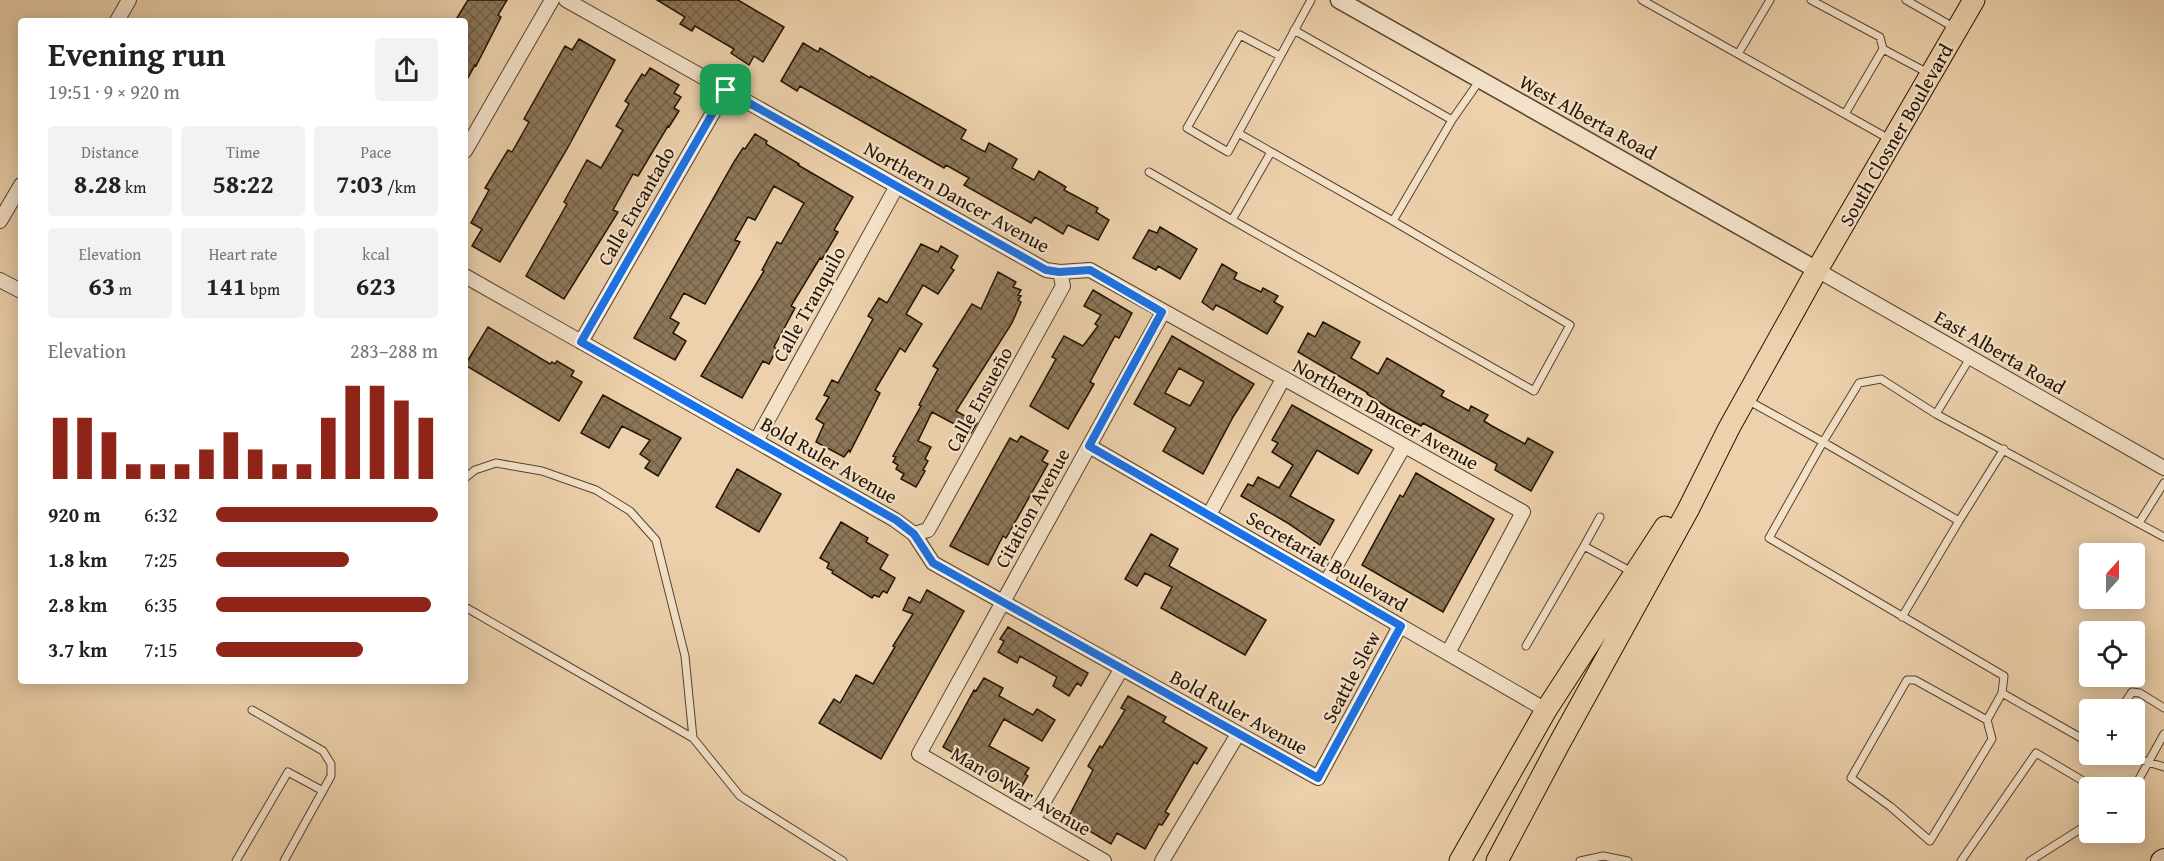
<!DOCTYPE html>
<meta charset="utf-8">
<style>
:root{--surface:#fff;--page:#f2f2f2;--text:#222;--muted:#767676;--accent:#8f2418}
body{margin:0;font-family:"Gentium Book Plus",serif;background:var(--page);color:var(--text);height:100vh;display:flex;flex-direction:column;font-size:22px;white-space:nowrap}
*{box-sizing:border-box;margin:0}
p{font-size:20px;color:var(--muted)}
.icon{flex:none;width:33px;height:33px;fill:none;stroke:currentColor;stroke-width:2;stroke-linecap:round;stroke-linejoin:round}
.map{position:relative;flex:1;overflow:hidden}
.sheet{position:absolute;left:18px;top:18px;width:450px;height:666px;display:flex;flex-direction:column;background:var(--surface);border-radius:6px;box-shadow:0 3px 15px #0003}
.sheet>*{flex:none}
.needle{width:39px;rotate:21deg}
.tools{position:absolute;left:2079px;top:543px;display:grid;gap:12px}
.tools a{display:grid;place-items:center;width:66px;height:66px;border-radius:6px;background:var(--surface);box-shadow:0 3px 15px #0003;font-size:30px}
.pin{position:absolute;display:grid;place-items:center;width:51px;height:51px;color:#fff;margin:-26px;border-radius:12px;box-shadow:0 3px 9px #0006}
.round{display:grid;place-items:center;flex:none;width:63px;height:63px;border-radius:6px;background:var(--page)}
.overview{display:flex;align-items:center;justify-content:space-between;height:102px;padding:0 30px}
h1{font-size:33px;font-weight:800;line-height:45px}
.metrics{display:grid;grid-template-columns:repeat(3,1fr);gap:9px;height:102px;padding:6px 30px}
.metrics div{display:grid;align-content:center;border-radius:6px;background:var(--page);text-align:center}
.metrics b{font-size:26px;font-weight:800}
.metrics small{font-size:16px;font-weight:400}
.metrics p{font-size:16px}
.chart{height:168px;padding:12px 30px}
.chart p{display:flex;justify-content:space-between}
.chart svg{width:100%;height:108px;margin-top:6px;stroke:var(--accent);stroke-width:6}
ul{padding:0 30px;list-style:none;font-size:20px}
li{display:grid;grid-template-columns:96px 72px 1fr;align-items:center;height:45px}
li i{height:15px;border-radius:8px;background:var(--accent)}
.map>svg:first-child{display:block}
.building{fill:url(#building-cross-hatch);stroke:#241300;stroke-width:1.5;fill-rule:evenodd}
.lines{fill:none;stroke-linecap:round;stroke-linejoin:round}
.service-casing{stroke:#56422b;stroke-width:9}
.minor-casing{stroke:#56422b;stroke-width:16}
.tertiary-casing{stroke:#56422b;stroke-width:19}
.secondary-casing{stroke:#241300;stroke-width:22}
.primary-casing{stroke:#241300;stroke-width:23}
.service{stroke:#f3e1c9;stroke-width:7}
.minor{stroke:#f3e1c9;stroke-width:14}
.tertiary{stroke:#f3e1c9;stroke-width:16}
.secondary{stroke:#f3e1c9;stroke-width:20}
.primary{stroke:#ecd1ac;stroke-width:21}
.route-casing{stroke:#fff;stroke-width:12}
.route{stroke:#1a73e8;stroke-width:8}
.labels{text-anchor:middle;stroke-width:4.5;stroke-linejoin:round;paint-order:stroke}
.street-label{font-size:20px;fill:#241300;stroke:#f3e1c9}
</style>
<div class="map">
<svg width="2164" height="861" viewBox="0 0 2164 861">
<defs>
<pattern id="building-cross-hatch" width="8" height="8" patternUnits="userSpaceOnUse" patternTransform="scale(1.5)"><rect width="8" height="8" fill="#8c7659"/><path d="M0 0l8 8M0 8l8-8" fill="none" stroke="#726047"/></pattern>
</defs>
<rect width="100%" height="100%" fill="#ecd1ac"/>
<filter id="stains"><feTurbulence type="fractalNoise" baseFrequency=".00333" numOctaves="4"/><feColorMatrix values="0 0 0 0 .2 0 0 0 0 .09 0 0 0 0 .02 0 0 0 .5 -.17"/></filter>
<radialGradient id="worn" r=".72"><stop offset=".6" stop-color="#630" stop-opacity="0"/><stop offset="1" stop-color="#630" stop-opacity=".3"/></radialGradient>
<path class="building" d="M 468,0 L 507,0 L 498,15 L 501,17 L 476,66 L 475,65 L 465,83 L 465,21 L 455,21 Z
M 657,0 L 738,0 L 784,27 L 763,62 L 754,56 L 749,65 L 731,53 L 734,49 L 695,26 L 692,31 L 680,24 L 685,17 Z
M 579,39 L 615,60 L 567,149 L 500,262 L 472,246 L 482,229 L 471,223 L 489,190 L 485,188 L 508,150 L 512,152 L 529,122 L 524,119 L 565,46 L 572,50 Z
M 803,43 L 818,52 L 820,48 L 870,78 L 871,76 L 952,122 L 966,130 L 961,139 L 985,152 L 989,143 L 1017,159 L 1012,168 L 1034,180 L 1039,171 L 1066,187 L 1064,190 L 1098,208 L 1096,212 L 1109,220 L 1098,240 L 1068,225 L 1063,234 L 1035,217 L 1031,223 L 964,185 L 969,178 L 946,165 L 944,168 L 937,164 L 800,86 L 797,91 L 781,81 Z
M 650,68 L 679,85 L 674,93 L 681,97 L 674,108 L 679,111 L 669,127 L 668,126 L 638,176 L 633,174 L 613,210 L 618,212 L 564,299 L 526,276 L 567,204 L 564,202 L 587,160 L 601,168 L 623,130 L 616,126 L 629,104 L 625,101 L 642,74 L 645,76 Z
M 755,134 L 767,141 L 766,144 L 799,164 L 798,165 L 853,197 L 834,230 L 838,232 L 822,259 L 820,258 L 791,306 L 795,308 L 774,347 L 777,349 L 769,364 L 763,361 L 742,398 L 701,376 L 764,271 L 762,270 L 777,242 L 781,244 L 804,203 L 774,186 L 755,220 L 748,217 L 735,240 L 740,242 L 705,304 L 684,293 L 670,318 L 679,323 L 673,333 L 686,341 L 675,360 L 634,338 L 734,162 L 743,148 L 745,149 Z
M 1160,227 L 1197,249 L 1180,279 L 1158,266 L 1156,270 L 1133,258 L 1149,230 L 1157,233 Z
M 921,244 L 938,252 L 941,246 L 958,256 L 951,268 L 954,270 L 938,294 L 923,285 L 906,314 L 922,324 L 905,352 L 900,348 L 875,390 L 880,393 L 850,452 L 849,450 L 844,457 L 816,442 L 824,424 L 816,419 L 829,397 L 824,395 L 832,380 L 838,383 L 873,319 L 868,316 L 879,298 L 887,303 Z
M 1222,264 L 1237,273 L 1234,279 L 1261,292 L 1263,288 L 1278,296 L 1274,302 L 1283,307 L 1267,334 L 1226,310 L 1216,305 L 1213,310 L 1202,302 Z
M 998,272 L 1016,282 L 1013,287 L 1021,290 L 1018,295 L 1021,296 L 1018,300 L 1021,302 L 1012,323 L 956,411 L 977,423 L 971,433 L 932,412 L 918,441 L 931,447 L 925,459 L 928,461 L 923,470 L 925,471 L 916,487 L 901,479 L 904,474 L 896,469 L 898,465 L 893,462 L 896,457 L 893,456 L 921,406 L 919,405 L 938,369 L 933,366 L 972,304 L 981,309 Z
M 1093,290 L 1132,313 L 1119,338 L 1115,336 L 1090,382 L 1094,384 L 1068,429 L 1030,406 L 1056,359 L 1052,357 L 1064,336 L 1083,346 L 1098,326 L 1095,324 L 1101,315 L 1084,306 Z
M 1323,322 L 1360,342 L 1351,358 L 1378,374 L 1387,358 L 1444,391 L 1441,396 L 1469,411 L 1471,406 L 1488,415 L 1484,421 L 1492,426 L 1525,444 L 1528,438 L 1553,452 L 1531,491 L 1495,470 L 1497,464 L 1423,423 L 1421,426 L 1390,409 L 1367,394 L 1368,393 L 1298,352 L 1308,333 L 1315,337 Z
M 488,327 L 550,364 L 552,362 L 555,364 L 557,361 L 574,371 L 571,376 L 582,382 L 559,421 L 465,365 Z
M 1172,336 L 1254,384 L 1233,417 L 1203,474 L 1163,451 L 1176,428 L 1134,404 ZM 1179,368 L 1204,382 L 1190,406 L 1165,393 Z
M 603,395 L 681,438 L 658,476 L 645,468 L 650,461 L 640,454 L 650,440 L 622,426 L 609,448 L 581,433 Z
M 1292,405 L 1372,450 L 1358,474 L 1317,450 L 1290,496 L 1334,520 L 1320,545 L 1286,522 L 1241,496 L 1248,484 L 1253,486 L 1258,477 L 1279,488 L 1293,465 L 1272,452 L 1278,443 L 1272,440 Z
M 1021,436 L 1048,451 L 1042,461 L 1048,464 L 1006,538 L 1003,536 L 988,565 L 950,546 L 1010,438 L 1017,442 Z
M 737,469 L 781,494 L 759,532 L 716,507 Z
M 1416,473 L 1494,519 L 1443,612 L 1362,565 L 1400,495 L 1403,497 Z
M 841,522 L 868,538 L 866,542 L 888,555 L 880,569 L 895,578 L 887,593 L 883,591 L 879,597 L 874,595 L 872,598 L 832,573 L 833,571 L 827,568 L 829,563 L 820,558 Z
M 1151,534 L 1178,549 L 1169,566 L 1266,620 L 1245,655 L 1161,608 L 1172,587 L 1145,573 L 1137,586 L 1125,579 Z
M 927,590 L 964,611 L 881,759 L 819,723 L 834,699 L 840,703 L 856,675 L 873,684 L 895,647 L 893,646 L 913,614 L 903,610 L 909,597 L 920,603 Z
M 1008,627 L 1088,673 L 1081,686 L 1077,683 L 1069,696 L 1053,686 L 1057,677 L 1020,656 L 1017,663 L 998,652 L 1004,641 L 1000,639 Z
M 984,678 L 1003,688 L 999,696 L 1033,715 L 1037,709 L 1055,720 L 1042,741 L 1004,719 L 989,746 L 1029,768 L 1025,774 L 1028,776 L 1019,791 L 943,747 L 974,690 L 976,691 Z
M 1128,696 L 1166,717 L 1163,722 L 1207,748 L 1197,764 L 1194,762 L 1165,812 L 1169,814 L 1162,825 L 1159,824 L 1145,849 L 1117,833 L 1111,844 L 1068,818 L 1093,770 L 1088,766 L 1100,746 L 1102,748 L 1125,710 L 1121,708 Z"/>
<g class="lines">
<defs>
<path id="service" d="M 1642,0 L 1738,54
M 1770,0 L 1738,54 L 1891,140
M 1811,0 L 1880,37 L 1883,49 L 1928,73
M 1906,0 L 1955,28
M 1280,56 L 1240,35 L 1187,128 L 1228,152 L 1311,0
M 1845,114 L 1883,49
M 1452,120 L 1480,80
M 1238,133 L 1393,221 L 1452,120 L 1294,30
M 1149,172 L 1232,220 L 1271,152
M 1232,220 L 1534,391 L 1570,325 L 1393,221
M 1749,401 L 1823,442 L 1859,383 L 1881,379 L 1936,414 L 2164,537
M 1936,414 L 1970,358
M 2004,449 L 1959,521 L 1823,442 L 1769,538 L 2004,676 L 2002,693 L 2090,743
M 465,478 L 475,470 L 496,463 L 542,471 L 596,490 L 630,511 L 656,540 L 685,656 L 693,738
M 2139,523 L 2164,483
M 1584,546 L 1600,517
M 465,607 L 693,738 L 740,796 L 843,861
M 1902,617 L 1959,521
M 1526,646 L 1584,546 L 1632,572
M 252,710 L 323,751 L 331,764 L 331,776 L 284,861
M 2120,710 L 2132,692 L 2140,693 L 2164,708
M 1987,720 L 1915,680 L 1907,680 L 1851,778 L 1891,807 L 1930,841 L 1992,739 L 1987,720 L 2002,693
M 2122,754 L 2164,767
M 2134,788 L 2164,734
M 236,861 L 288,772 L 323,791
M 1580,861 L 1603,856 L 1628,861
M 1961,861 L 2036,753 L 2095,788
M 2030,861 L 2090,823"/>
<path id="minor" d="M 566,0 L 1046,270 L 1060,272 L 1090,270 L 1523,512 L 1448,653
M 117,21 L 129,0
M 465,151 L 552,0
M 0,221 L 21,185
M 1817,270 L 2164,468
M 465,276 L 895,520 L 914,534 L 933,563 L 1318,778 L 1400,626
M 0,280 L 21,291
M 581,342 L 726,90
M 756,441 L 897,186
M 1089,446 L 1546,710
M 1209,515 L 1283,379
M 914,534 L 928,530 L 1063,286 L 1060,272
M 1326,583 L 1404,446
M 1033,820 L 1122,668
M 1104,861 L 919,754 L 1163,312
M 1162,861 L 1238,734"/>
<path id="tertiary" d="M 1339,0 L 1817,270"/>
<path id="secondary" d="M 2161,861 L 2164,859"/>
<path id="primary" d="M 1460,861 L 1546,710 L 1665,527
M 1497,861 L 1559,744 L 1688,510 L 1729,428 L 1817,270 L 1974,0"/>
</defs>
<use href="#service" class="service-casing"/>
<use href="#minor" class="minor-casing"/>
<use href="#tertiary" class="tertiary-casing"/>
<use href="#secondary" class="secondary-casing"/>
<use href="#primary" class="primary-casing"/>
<use href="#service" class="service"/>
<use href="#minor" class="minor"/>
<use href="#tertiary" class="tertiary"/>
<use href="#secondary" class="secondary"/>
<use href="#primary" class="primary"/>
</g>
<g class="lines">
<defs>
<path id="route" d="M 726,90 L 1046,270 L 1059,272 L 1090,270 L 1162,312 L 1089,446 L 1401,626 L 1318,778 L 933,563 L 914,534 L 896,520 L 581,342 Z"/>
</defs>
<use href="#route" class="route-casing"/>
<use href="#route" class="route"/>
</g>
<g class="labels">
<g class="street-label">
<text transform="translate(1588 117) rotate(29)" y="7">West Alberta Road</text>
<text transform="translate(1896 135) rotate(-60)" y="7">South Closner Boulevard</text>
<text transform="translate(957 197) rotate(29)" y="7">Northern Dancer Avenue</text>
<text transform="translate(636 206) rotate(-60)" y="7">Calle Encantado</text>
<text transform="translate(809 304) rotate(-61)" y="7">Calle Tranquilo</text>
<text transform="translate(2000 352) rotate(30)" y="7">East Alberta Road</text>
<text transform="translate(979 399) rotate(-61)" y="7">Calle Ensueño</text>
<text transform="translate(1386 414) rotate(29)" y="7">Northern Dancer Avenue</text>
<text transform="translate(829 460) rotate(30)" y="7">Bold Ruler Avenue</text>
<text transform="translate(1032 508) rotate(-61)" y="7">Citation Avenue</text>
<text transform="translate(1327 561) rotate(30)" y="7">Secretariat Boulevard</text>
<text transform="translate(1351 677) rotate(-62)" y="7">Seattle Slew</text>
<text transform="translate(1239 712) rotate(29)" y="7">Bold Ruler Avenue</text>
<text transform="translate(1021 791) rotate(30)" y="7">Man O War Avenue</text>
</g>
</g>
<rect width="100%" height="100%" filter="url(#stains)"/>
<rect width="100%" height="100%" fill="url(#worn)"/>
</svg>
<div class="tools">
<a><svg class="needle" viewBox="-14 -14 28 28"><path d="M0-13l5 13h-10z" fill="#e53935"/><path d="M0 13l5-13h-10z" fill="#767676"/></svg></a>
<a><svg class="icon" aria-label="locate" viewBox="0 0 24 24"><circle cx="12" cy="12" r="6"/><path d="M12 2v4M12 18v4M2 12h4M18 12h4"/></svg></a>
<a>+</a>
<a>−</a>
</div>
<div class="pin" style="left:726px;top:90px;background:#1e9e55"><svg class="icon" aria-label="arrive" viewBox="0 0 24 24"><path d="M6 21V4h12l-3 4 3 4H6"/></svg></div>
<section class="sheet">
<div class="overview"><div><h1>Evening run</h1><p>19:51 · 9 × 920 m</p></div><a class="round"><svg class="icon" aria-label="share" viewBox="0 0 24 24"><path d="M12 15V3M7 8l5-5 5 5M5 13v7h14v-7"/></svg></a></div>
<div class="metrics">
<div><p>Distance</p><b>8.28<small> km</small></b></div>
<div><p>Time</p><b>58:22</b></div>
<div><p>Pace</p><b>7:03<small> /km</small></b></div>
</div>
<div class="metrics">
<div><p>Elevation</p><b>63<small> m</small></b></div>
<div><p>Heart rate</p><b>141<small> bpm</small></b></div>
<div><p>kcal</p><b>623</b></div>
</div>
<div class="chart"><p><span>Elevation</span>283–288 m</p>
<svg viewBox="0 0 160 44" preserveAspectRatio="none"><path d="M5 44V19M15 44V19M25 44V25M35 44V38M45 44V38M55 44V38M65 44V32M75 44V25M85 44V32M95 44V38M105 44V38M115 44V19M125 44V6M135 44V6M145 44V12M155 44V19"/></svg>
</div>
<ul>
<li><b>920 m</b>6:32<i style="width:100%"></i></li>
<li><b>1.8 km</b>7:25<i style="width:60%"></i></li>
<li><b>2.8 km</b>6:35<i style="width:97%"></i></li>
<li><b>3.7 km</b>7:15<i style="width:66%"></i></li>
</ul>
</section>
</div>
